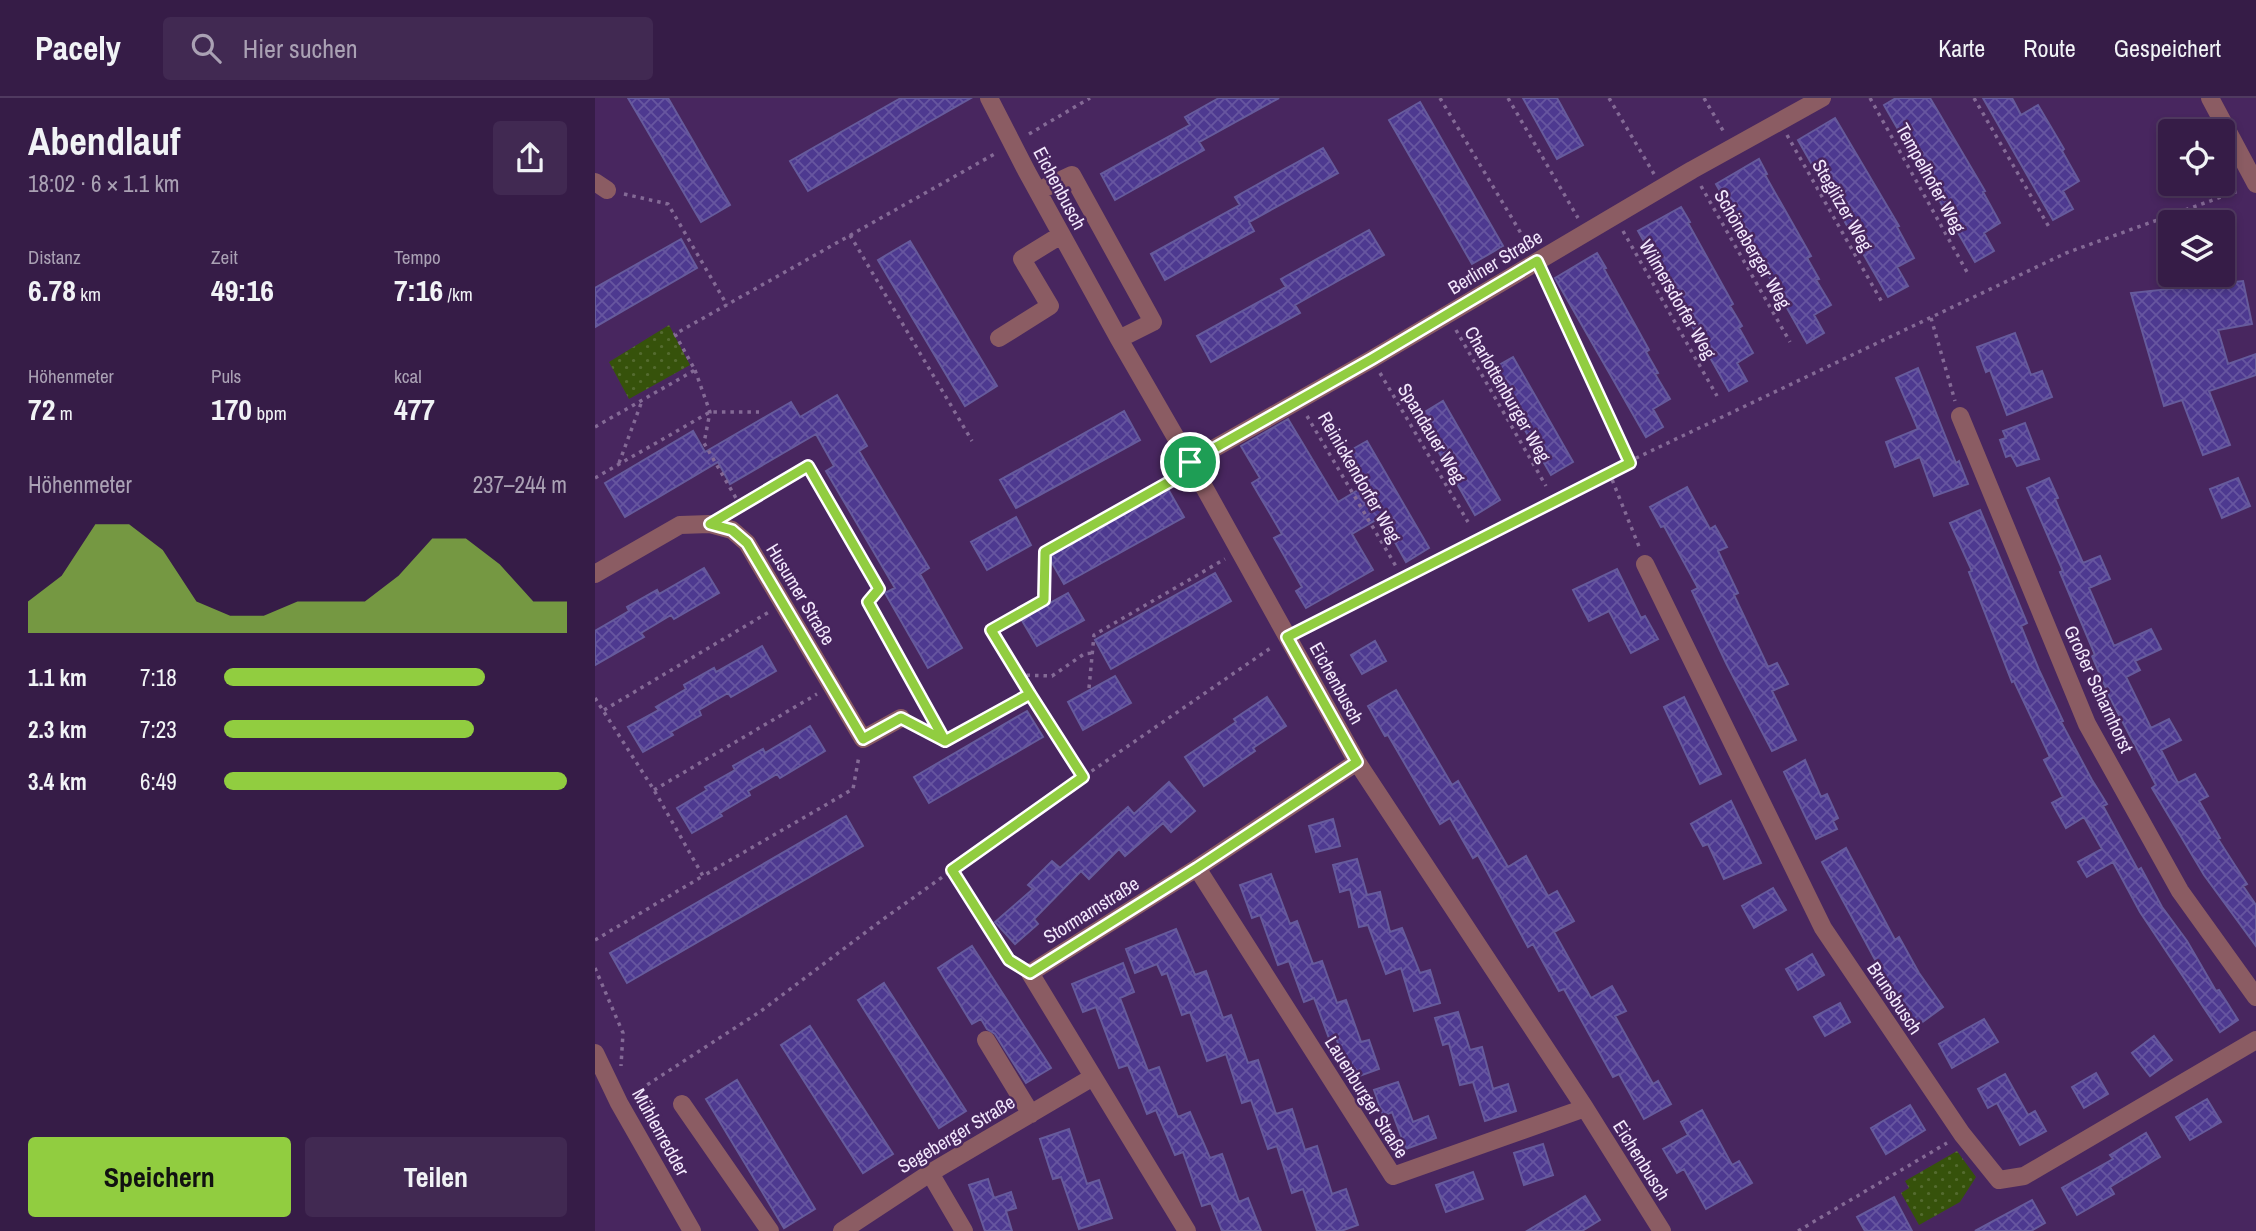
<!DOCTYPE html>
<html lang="de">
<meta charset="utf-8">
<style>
:root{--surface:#361c47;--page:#412952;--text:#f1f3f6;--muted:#aaa1b4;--line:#503a60;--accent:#91cd40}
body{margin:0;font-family:"Archivo Narrow",sans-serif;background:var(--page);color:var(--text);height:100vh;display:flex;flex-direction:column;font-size:26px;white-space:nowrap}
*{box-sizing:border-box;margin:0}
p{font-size:23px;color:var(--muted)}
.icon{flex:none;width:38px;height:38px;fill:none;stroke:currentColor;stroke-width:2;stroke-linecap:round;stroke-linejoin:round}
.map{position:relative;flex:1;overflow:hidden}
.side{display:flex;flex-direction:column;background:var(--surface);width:595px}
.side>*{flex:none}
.buttons{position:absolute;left:1563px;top:21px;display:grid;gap:14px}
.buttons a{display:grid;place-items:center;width:77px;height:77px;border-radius:7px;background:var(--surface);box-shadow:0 4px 10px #0003,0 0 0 2px var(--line);font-size:35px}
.pin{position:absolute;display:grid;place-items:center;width:60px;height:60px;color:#fff;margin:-30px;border:4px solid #fff;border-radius:50%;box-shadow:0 2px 7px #0007}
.round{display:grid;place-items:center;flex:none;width:74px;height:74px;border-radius:7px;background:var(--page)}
.head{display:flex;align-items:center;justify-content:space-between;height:119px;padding:0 28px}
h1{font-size:38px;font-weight:700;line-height:52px}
.figures{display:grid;grid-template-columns:repeat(3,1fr);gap:10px;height:119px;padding:7px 28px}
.figures div{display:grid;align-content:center}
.figures b{font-size:30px;font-weight:700}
.figures small{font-size:19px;font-weight:400}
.figures p{font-size:19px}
.chart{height:196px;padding:14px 28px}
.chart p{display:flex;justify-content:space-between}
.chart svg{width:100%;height:126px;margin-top:7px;fill:var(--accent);opacity:.7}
.action{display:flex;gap:14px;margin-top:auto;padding:14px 28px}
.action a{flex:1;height:80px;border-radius:7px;background:var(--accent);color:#111;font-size:28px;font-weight:700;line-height:80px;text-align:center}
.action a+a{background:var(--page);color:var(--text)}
ul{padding:0 28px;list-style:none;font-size:23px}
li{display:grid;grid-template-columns:112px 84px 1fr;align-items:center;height:52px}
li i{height:18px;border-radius:9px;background:var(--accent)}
header{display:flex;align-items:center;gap:42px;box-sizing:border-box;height:98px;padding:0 35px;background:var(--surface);border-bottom:2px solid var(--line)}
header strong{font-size:33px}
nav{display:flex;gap:38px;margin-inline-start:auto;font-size:24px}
.search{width:490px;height:63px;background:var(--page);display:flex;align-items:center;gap:18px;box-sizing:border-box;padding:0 24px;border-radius:7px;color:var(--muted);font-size:26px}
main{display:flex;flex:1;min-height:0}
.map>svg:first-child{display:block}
.park{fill:url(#park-dots)}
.building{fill:url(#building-cross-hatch);stroke:#665b9c;stroke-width:2}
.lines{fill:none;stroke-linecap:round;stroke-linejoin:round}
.path{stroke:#846a96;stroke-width:3.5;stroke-dasharray:3.5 5;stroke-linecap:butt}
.minor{stroke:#8b5c63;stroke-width:18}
.route-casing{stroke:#fff;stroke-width:14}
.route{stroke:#91cd40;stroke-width:9}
.labels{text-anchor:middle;stroke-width:5;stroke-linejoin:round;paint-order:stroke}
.street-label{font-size:19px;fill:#f3e8fd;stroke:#48265f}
</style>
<header>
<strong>Pacely</strong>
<div class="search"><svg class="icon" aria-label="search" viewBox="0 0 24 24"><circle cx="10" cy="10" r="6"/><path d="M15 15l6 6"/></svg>Hier suchen</div>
<nav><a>Karte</a><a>Route</a><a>Gespeichert</a></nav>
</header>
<main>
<section class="side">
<div class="head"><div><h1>Abendlauf</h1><p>18:02 · 6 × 1.1 km</p></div><a class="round"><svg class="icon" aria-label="share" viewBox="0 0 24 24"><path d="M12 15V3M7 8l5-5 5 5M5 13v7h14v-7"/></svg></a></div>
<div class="figures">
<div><p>Distanz</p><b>6.78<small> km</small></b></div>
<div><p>Zeit</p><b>49:16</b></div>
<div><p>Tempo</p><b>7:16<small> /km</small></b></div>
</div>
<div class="figures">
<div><p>Höhenmeter</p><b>72<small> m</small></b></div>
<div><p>Puls</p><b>170<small> bpm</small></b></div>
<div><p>kcal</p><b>477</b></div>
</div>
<div class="chart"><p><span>Höhenmeter</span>237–244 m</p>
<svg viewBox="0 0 160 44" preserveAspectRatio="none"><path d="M0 44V33L10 24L20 6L30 6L40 15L50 33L60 38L70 38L80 33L90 33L100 33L110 24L120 11L130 11L140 20L150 33L160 33V44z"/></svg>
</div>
<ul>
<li><b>1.1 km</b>7:18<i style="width:76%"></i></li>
<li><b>2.3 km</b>7:23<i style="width:73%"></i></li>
<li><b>3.4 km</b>6:49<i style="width:100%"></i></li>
</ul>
<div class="action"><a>Speichern</a><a>Teilen</a></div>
</section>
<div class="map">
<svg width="1661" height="1133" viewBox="0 0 1661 1133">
<defs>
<pattern id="park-dots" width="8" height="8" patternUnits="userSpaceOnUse" patternTransform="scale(1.75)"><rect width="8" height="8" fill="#36520b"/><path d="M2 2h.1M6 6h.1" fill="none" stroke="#546b2f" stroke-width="1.8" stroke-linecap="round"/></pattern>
<pattern id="building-cross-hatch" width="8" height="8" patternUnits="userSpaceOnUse" patternTransform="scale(1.75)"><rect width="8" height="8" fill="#4d3990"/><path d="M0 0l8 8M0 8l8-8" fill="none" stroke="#6756a0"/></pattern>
</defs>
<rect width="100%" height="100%" fill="#48265f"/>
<path class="park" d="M 74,227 L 95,267 L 34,301 L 14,264 Z
M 1362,1053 L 1381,1079 L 1365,1104 L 1324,1127 L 1306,1095 L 1314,1090 L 1310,1083 Z"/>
<path class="building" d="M 33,0 L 73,0 L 135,107 L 106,124 Z
M 306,0 L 376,0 L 213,93 L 195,63 Z
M 624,0 L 684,0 L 604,44 L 609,52 L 520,102 L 506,76 L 595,27 L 590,19 Z
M 928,0 L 962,0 L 988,47 L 962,61 Z
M 1301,0 L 1335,0 L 1390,93 L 1388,94 L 1405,125 L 1389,135 L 1399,153 L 1380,164 L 1289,7 Z
M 1388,0 L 1417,0 L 1426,17 L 1443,7 L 1469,51 L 1467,53 L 1484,83 L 1468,93 L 1478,111 L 1458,122 Z
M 825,4 L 908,148 L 877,166 L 794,22 Z
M 1240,20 L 1304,128 L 1302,129 L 1319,160 L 1302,169 L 1313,188 L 1293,199 L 1203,42 Z
M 728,50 L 743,75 L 654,124 L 659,133 L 570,182 L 556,156 L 645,107 L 640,99 Z
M 1164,61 L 1172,76 L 1170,77 L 1216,158 L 1212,160 L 1224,181 L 1221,182 L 1236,207 L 1219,217 L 1229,235 L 1212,245 L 1121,86 Z
M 1086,109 L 1095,124 L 1093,125 L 1138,206 L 1135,208 L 1147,228 L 1144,230 L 1158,255 L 1142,265 L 1152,283 L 1134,293 L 1043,133 Z
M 774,132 L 789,157 L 700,207 L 705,215 L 616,264 L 602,238 L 691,189 L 686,181 Z
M 86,141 L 102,170 L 0,229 L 0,190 Z
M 315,143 L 402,288 L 370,308 L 283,162 Z
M 1002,155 L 1011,170 L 1009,171 L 1054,252 L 1051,254 L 1063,275 L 1060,276 L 1075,301 L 1058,311 L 1068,329 L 1051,339 L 960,180 Z
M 1648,183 L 1657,226 L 1623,232 L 1633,266 L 1661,256 L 1661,277 L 1614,293 L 1635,347 L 1608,357 L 1587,302 L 1569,308 L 1536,195 Z
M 1420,235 L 1436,277 L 1447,273 L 1457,299 L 1412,317 L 1395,272 L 1391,274 L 1382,249 Z
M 918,259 L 978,364 L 956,377 L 895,272 Z
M 1323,270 L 1361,365 L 1364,363 L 1373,386 L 1339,398 L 1325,359 L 1300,369 L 1291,344 L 1323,331 L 1301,280 Z
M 242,297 L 272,348 L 264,353 L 334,470 L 325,476 L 367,550 L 333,570 L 290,495 L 300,490 L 231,373 L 239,368 L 221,336 L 135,386 L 123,364 L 30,419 L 10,385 L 98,333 L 110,354 L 196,304 L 205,319 Z
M 848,303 L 905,402 L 880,417 L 823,318 Z
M 529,313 L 545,342 L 421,410 L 405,382 Z
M 693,321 L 743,404 L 768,389 L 749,356 L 772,343 L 834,450 L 811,464 L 786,419 L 757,436 L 778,472 L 711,510 L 701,493 L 707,489 L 679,440 L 687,436 L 657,385 L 665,380 L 646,348 Z
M 1430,325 L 1444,361 L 1422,368 L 1416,357 L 1411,359 L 1405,342 L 1411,340 L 1408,333 Z
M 1454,380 L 1463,400 L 1460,401 L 1488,465 L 1505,458 L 1515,481 L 1494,490 L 1519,548 L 1556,531 L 1566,551 L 1540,563 L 1545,572 L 1531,579 L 1556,630 L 1574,621 L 1586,642 L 1566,652 L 1583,685 L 1600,676 L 1613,698 L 1604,703 L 1625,740 L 1623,741 L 1652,786 L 1648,788 L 1661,807 L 1661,848 L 1609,777 L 1557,690 L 1561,687 L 1515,600 L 1497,558 L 1500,557 L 1465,474 L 1468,473 L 1432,390 Z
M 1643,380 L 1655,408 L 1627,420 L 1615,391 Z
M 1092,389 L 1115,431 L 1120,428 L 1132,449 L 1123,453 L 1143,495 L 1139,497 L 1173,569 L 1182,565 L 1193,586 L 1177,593 L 1201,642 L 1177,653 L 1131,565 L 1097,493 L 1103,490 L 1069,428 L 1066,429 L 1055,409 Z
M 573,391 L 589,419 L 469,486 L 453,458 Z
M 1385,412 L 1432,525 L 1426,528 L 1444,572 L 1468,623 L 1466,624 L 1497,682 L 1512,706 L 1508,708 L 1543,772 L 1546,770 L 1567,809 L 1592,843 L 1621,893 L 1624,892 L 1643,922 L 1625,934 L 1545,814 L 1518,764 L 1492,779 L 1483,764 L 1507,751 L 1489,719 L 1471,730 L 1457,705 L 1468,699 L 1449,662 L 1455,659 L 1419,583 L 1417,584 L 1374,474 L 1377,473 L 1355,425 Z
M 421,419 L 436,447 L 392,472 L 376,444 Z
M 109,470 L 124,495 L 79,521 L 76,517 L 46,535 L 49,539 L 0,567 L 0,533 L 34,513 L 32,509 L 62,492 L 64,496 Z
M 1022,471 L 1046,520 L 1050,518 L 1063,541 L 1036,555 L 1014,513 L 994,523 L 978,492 Z
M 620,475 L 636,503 L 516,571 L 500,542 Z
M 473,495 L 489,522 L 442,548 L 426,521 Z
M 780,543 L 791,563 L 767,576 L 756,557 Z
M 167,548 L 181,573 L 136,599 L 133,595 L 104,612 L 106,617 L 76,634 L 78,637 L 48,654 L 33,629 L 64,612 L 61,609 L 91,591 L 89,587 L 119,570 L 121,574 Z
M 520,578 L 536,605 L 488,632 L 473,604 Z
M 801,592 L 857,687 L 863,683 L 913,769 L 931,758 L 953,798 L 962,793 L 979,823 L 959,834 L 996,900 L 1017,888 L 1031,913 L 1020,918 L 1058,986 L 1063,983 L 1076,1006 L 1049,1021 L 1024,976 L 1018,979 L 969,891 L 964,893 L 938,846 L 933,849 L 883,757 L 878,760 L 855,720 L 845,726 L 793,637 L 790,638 L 773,608 Z
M 672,599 L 691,628 L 658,650 L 660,653 L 609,688 L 590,659 L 641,624 L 639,621 Z
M 1089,599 L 1126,676 L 1105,686 L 1069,609 Z
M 432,613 L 448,639 L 334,705 L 319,679 Z
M 215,628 L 230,653 L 185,680 L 182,676 L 153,693 L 155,697 L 125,715 L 127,718 L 97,735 L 82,710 L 112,692 L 110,689 L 140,672 L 138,668 L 168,651 L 170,655 Z
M 1210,662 L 1226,699 L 1232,696 L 1243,720 L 1238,723 L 1242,731 L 1221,741 L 1189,674 Z
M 574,684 L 600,713 L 576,734 L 568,725 L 530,758 L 524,751 L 494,781 L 486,773 L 439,821 L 443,826 L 420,846 L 400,824 L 438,791 L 433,787 L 457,763 L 465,770 L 533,709 L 539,716 Z
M 1136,703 L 1166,765 L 1129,781 L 1113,746 L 1108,748 L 1096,726 Z
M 251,718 L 268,748 L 32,885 L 15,855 Z
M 738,721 L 745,748 L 721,754 L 714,728 Z
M 1251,750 L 1300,842 L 1304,839 L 1324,875 L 1348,909 L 1322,928 L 1296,891 L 1227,764 Z
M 762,761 L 772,797 L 785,794 L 795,834 L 807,830 L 825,875 L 835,872 L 845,905 L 819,913 L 806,870 L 791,876 L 773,827 L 764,829 L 755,791 L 745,794 L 738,767 Z
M 676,776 L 695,826 L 702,823 L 718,866 L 727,863 L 742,905 L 751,902 L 766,944 L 774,942 L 784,971 L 756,981 L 740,937 L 734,940 L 719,900 L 709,904 L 694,863 L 683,867 L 665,817 L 657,820 L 645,787 Z
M 1178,790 L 1191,812 L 1159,830 L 1147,808 Z
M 581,831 L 600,877 L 611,873 L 628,920 L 636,917 L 653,965 L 663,962 L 681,1016 L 697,1011 L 710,1052 L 722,1048 L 737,1096 L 751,1091 L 763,1127 L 746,1133 L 722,1133 L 708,1091 L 697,1095 L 682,1048 L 673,1051 L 656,1002 L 647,1005 L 631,956 L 612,963 L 595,914 L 587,917 L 572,875 L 567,877 L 562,866 L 540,875 L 531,851 Z
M 377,848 L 456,970 L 431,985 L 400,936 L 392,931 L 386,921 L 377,926 L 343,870 Z
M 1217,856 L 1229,877 L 1203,892 L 1191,871 Z
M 528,865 L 539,894 L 525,900 L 553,973 L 564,969 L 583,1019 L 595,1014 L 615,1060 L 627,1056 L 644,1104 L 653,1100 L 666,1133 L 627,1133 L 616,1105 L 607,1108 L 588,1054 L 580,1057 L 561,1012 L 552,1016 L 533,967 L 524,970 L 501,909 L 488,914 L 477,886 Z
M 289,885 L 371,1013 L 344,1030 L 263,902 Z
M 1245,905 L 1255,924 L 1230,938 L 1219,919 Z
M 863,914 L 875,952 L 887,949 L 898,991 L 913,986 L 921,1013 L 890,1023 L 878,984 L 865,987 L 854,945 L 848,947 L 840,920 Z
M 1389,921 L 1403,944 L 1357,970 L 1344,946 Z
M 215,928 L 298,1056 L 268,1075 L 186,947 Z
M 1559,938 L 1577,962 L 1555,978 L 1537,955 Z
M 1501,975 L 1513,996 L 1489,1010 L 1477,989 Z
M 1410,976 L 1433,1017 L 1440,1013 L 1451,1033 L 1425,1047 L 1402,1005 L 1393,1010 L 1383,991 Z
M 142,982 L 220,1111 L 189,1130 L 111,1001 Z
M 803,984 L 818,1024 L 833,1018 L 841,1040 L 811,1051 L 797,1014 L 788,1018 L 779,992 Z
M 1612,1001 L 1626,1024 L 1595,1042 L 1581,1019 Z
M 1315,1007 L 1330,1032 L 1291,1056 L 1276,1030 Z
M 1107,1012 L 1137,1067 L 1144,1063 L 1157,1085 L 1111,1111 L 1089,1071 L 1082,1075 L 1068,1051 L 1093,1037 L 1086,1024 Z
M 474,1031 L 492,1086 L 504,1082 L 517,1120 L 484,1131 L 466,1079 L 458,1081 L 445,1041 Z
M 1551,1035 L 1565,1059 L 1515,1089 L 1519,1096 L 1482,1117 L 1467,1090 L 1518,1061 L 1515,1057 Z
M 948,1046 L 958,1077 L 929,1087 L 919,1055 Z
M 878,1074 L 888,1101 L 851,1114 L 841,1087 Z
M 393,1081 L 399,1100 L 416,1094 L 421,1110 L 411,1113 L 417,1133 L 390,1133 L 374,1087 Z
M 990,1098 L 1005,1122 L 987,1133 L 932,1133 Z
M 1299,1099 L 1317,1133 L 1270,1133 L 1262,1119 Z
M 1437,1102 L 1450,1125 L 1436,1133 L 1380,1133 Z"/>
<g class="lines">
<path class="path" d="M 845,0 L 933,147
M 913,0 L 983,120
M 1014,0 L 1059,76
M 1109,0 L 1130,36
M 1275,0 L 1372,174
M 1379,0 L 1454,129
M 434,36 L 495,0
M 1192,37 L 1288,206
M 1106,88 L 1195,244
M 29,96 L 73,106 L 132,207
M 1028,133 L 1122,298
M 255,137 L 377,343
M 949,179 L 1035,365
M 1336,220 L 1360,303
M 861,232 L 951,388
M 100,272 L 115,314 L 109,345 L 145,407
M 785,275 L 873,424
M 712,318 L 802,470
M 0,329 L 100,272 L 80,236 L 403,54
M 24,365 L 47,303
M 1014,374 L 1045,451
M 0,380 L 115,314 L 164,314
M 136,413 L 213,368 L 284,491 L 273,504 L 350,643
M 708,531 L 1014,373 L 1471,155 L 1640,94 L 1645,94
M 423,577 L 457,578 L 489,556 L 497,555
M 494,590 L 499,537 L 630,461
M 434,596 L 396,532 L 449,502 L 450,454 L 585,378
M 0,600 L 59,692 L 108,778 L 258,691 L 264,658
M 9,612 L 174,514
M 320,627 L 350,643 L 434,596 L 488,679
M 59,692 L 222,596
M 357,772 L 414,862 L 421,867
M 0,842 L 108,778
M 0,870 L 28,935 L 26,968
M 38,996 L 166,913 L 287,822 L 488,679 L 677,549
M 1203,1133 L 1352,1045"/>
<path class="minor" d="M 394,0 L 432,74 L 524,241 L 599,371 L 762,664 L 990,1010 L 1067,1133
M 1615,0 L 1661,86
M 0,84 L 12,92
M 443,93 L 477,77 L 558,224 L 524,241
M 404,240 L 455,208 L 427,161 L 466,137
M 1365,318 L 1492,626 L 1585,793 L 1661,899
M 595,364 L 777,261 L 1097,72 L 1227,0
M 1050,466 L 1228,830 L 1367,1036 L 1404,1082 L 1429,1078 L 1661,942
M 0,476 L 85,427 L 115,426 L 137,432 L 152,445 L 268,641 L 306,620
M 602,770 L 798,1078 L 990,1010
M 391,942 L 436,1016
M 0,955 L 24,1005 L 97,1133
M 87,1006 L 175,1133
M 335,1075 L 369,1133
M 247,1133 L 335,1075 L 498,979
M 592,1133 L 435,875 L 602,770 L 762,664"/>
</g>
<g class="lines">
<defs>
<path id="route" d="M 595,364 L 599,370 L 450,454 L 449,502 L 396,532 L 435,596 L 350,643 L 273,504 L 284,491 L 213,368 L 115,426 L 137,432 L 152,445 L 268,641 L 306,620 L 350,643 L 435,596 L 488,679 L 357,772 L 414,862 L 435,875 L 602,770 L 762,664 L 692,539 L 1035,365 L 942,163 L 777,261 L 595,364"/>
</defs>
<use href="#route" class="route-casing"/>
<use href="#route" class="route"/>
</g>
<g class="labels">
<g class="street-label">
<text transform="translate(1336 80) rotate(61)" y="7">Tempelhofer Weg</text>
<text transform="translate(465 90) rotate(62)" y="7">Eichenbusch</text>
<text transform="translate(1248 107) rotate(60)" y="7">Steglitzer Weg</text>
<text transform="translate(1158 151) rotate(60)" y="7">Schöneberger Weg</text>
<text transform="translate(900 164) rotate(-31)" y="7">Berliner Straße</text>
<text transform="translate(1083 201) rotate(60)" y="7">Wilmersdorfer Weg</text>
<text transform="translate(913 296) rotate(60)" y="7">Charlottenburger Weg</text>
<text transform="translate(837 335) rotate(59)" y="7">Spandauer Weg</text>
<text transform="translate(765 379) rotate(60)" y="7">Reinickendorfer Weg</text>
<text transform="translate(206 496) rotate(59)" y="7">Husumer Straße</text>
<text transform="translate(742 585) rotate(61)" y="7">Eichenbusch</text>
<text transform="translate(1504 591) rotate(65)" y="7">Großer Scharnhorst</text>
<text transform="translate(496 812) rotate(-32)" y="7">Stormarnstraße</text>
<text transform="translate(1300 900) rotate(56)" y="7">Brunsbusch</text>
<text transform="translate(772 999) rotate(58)" y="7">Lauenburger Straße</text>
<text transform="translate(66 1034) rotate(61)" y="7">Mühlenredder</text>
<text transform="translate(361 1036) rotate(-31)" y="7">Segeberger Straße</text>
<text transform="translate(1047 1062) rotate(58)" y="7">Eichenbusch</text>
</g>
</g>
</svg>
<div class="buttons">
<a><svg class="icon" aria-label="locate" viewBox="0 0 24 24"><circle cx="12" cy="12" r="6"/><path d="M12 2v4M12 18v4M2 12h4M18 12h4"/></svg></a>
<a><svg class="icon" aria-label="layers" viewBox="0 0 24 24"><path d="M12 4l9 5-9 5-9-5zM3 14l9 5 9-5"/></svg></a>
</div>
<div class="pin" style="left:595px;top:364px;background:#1e9e55"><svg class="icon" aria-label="arrive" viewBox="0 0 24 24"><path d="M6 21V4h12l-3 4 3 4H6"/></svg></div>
</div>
</main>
